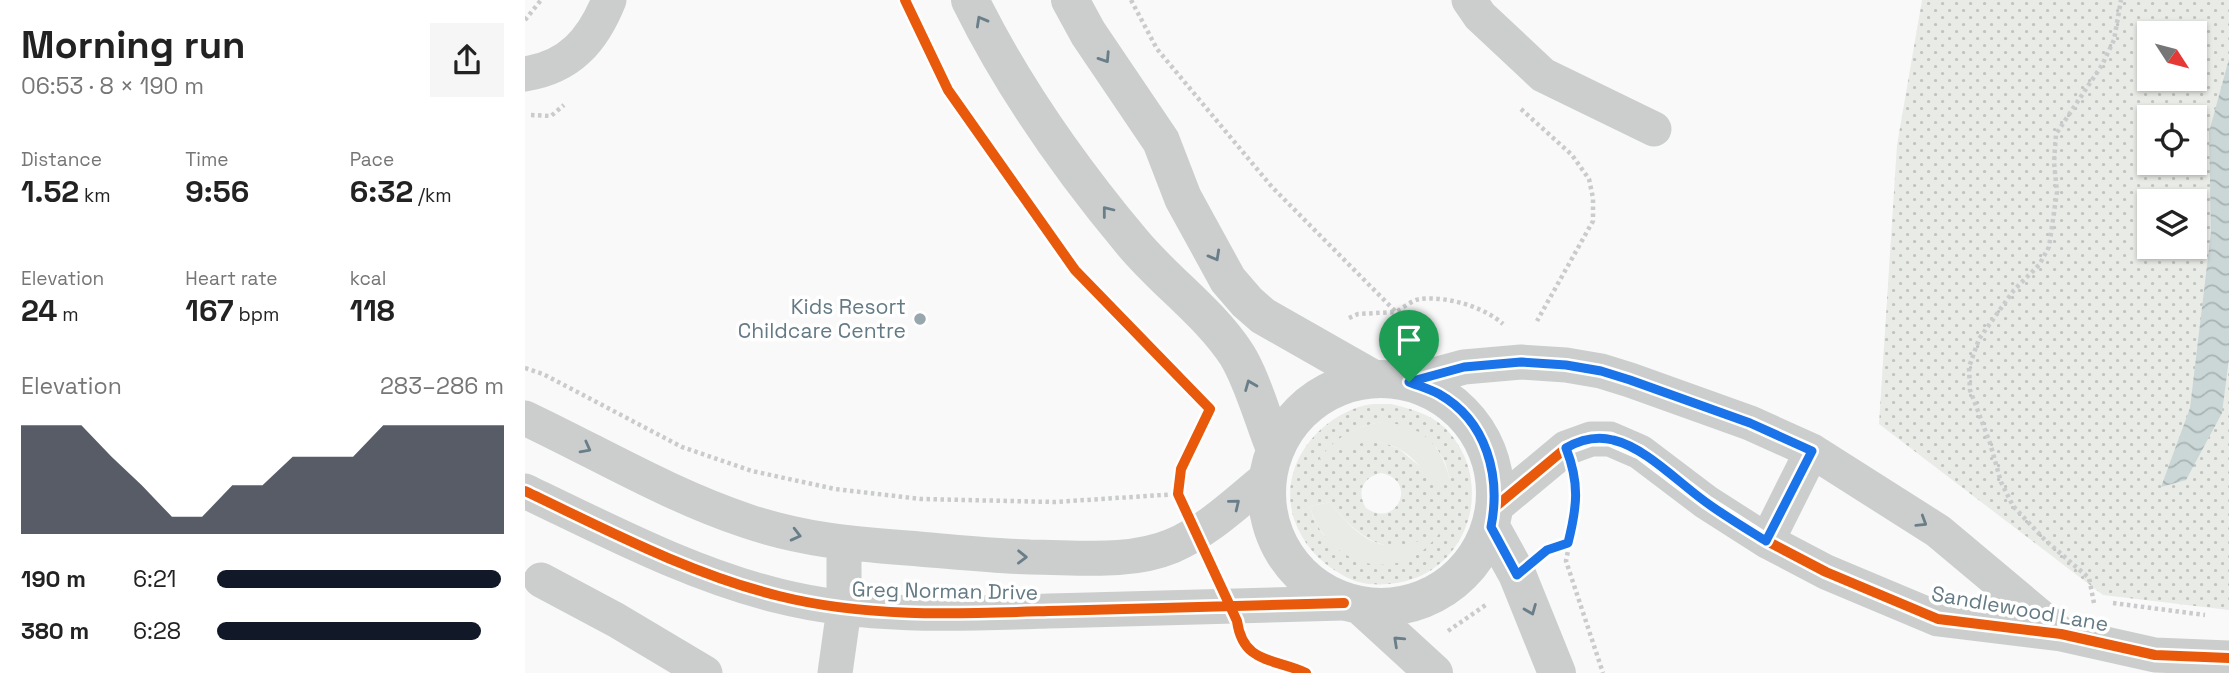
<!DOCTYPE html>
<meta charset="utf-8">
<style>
:root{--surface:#fff;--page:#f6f6f6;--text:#222;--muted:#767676;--accent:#111827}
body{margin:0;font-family:"Space Grotesk",sans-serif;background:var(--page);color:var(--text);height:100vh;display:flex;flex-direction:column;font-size:26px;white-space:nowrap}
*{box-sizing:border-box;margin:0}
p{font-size:23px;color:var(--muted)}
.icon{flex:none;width:38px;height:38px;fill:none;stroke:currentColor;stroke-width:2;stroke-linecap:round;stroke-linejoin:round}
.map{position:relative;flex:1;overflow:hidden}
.side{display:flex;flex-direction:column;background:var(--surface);width:525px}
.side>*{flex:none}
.needle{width:46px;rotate:126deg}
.tools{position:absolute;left:1612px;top:21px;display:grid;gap:14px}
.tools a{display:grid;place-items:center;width:70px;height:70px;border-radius:0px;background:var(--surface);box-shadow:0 2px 5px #0004;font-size:35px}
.pin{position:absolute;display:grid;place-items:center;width:60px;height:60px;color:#fff;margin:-72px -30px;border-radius:50% 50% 50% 0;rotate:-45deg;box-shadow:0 0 7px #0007}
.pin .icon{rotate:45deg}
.round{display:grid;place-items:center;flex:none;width:74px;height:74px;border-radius:0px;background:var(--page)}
.summary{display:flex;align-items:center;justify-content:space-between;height:119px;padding:0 21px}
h1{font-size:38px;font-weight:600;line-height:52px}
.stats{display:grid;grid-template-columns:repeat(3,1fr);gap:10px;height:119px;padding:7px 21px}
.stats div{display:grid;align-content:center}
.stats b{font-size:30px;font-weight:600}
.stats small{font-size:19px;font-weight:400}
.stats p{font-size:19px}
.chart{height:196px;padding:14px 21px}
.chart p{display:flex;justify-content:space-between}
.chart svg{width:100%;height:126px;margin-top:7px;fill:var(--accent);opacity:.7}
ul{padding:0 21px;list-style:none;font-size:23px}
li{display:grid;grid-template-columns:112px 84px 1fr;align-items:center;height:52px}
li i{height:18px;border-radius:9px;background:var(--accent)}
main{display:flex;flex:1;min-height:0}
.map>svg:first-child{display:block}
.grass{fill:url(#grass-dots);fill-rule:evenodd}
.garden{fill:#e8ebe6}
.water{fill:url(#water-waves)}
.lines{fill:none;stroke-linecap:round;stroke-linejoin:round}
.path{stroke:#cacbcc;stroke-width:4.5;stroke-dasharray:3.5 3.5;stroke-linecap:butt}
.minor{stroke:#cccece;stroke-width:35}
.tertiary{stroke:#cccece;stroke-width:38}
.cycleway-casing{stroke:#fff;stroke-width:15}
.cycleway{stroke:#e8590c;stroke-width:10}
.oneway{stroke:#697e88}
.route-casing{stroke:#fff;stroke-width:14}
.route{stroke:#1a73e8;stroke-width:9}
.poi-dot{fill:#98a6ad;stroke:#fff;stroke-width:2.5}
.labels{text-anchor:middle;stroke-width:7;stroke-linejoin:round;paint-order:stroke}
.poi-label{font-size:21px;fill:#647a84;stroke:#fff;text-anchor:end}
.street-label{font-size:21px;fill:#647a84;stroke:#fff}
</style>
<main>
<section class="side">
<div class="summary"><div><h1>Morning run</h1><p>06:53 · 8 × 190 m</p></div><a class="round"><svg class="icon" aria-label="share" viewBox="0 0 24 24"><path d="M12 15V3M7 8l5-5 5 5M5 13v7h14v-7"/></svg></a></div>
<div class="stats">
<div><p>Distance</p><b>1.52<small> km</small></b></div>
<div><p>Time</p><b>9:56</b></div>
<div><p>Pace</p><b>6:32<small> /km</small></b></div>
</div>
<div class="stats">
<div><p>Elevation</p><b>24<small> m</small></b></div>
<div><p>Heart rate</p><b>167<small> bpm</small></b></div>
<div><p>kcal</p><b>118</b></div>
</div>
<div class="chart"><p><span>Elevation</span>283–286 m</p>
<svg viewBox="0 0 160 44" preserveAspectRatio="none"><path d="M0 44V6L10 6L20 6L30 17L40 27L50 38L60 38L70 27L80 27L90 17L100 17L110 17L120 6L130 6L140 6L150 6L160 6V44z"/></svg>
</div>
<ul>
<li><b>190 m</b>6:21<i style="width:99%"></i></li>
<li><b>380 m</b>6:28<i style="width:92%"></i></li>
</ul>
</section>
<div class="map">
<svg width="1704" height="673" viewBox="0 0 1704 673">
<defs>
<pattern id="grass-dots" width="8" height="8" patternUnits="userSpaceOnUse" patternTransform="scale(1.75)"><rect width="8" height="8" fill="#e8ebe6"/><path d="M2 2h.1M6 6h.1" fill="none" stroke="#c0c3c0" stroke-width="1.8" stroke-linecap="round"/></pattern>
<pattern id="water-waves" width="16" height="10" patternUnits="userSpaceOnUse" patternTransform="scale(1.75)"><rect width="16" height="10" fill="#cbd6d7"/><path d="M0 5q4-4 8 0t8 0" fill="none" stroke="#a8b3b4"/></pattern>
</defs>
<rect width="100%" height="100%" fill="#f9f9f9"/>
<path class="grass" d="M 1397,0 L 1704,0 L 1704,610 L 1578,595 L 1354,424 L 1372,145 ZM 1624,33 L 1670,33 L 1670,79 L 1624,79 ZM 1624,117 L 1670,117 L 1670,163 L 1624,163 ZM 1624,201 L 1670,201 L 1670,247 L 1624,247 Z
M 866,404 C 885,409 904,413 919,427 C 972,479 946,571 872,583 C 853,586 832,585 816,574 C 793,561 778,544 769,519 C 753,469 789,422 834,407 C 844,403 856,404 866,404 ZM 858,422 L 911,447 L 920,462 L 925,479 L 898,469 L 874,449 L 860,443 L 844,441 L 829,443 L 795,458 C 814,437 829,426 858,422 ZM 856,473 C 894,480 872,530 841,508 C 831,491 838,477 856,473 ZM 805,502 C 827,531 857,558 897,542 C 903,539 910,534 916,531 L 895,553 L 878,561 L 798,535 L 788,517 L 785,506 Z"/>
<path class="garden" d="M 858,422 C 897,426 915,442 925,480 L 907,482 C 874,433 842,433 794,460 C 810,437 830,426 858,422 Z
M 805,502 C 839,547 867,560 918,529 C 911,538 904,546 895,553 C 851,582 797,554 785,506 Z"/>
<path class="water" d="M 1704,59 L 1704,358 L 1697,413 L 1661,480 L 1636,487 L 1665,408 L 1686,232 L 1684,132 Z"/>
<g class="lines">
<path class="path" d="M 606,0 L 632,49 L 747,187 L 871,312 C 878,308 887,300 895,299 C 921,296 958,306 978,324
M 0,20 L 16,0
M 996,109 L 1047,155 L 1064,179 L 1068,198 L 1068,221 L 1012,321
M 6,115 L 26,116 L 39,105
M 824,318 L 833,314 L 870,312
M 0,368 L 18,374 L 157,447 L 227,471 L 310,489 L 396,499 L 530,502 L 653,494
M 1051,490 L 1052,504 L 1041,561 L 1078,673
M 1023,549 L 1043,543
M 1569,603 L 1564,578 L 1520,540 L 1488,506 L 1476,482 L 1465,443 L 1445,390 L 1444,367 L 1454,339 L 1489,290 L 1514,265 L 1524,247 L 1532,192 L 1529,162 L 1531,134 L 1577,65 L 1589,40 L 1596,0
M 1588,603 L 1680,615
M 923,631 L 962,604"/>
<path class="minor" d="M 944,0 L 955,16 L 1018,75 L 1129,129
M 0,74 C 45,67 68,40 84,0
M 884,382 L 939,367 L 996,362 L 1041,365 L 1076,371 L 1105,380 L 1225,423 L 1287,451 L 1413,531 L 1536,634
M 0,418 C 74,453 144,495 222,521 C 281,541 332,544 394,549 C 431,552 468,556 505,557 C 552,557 604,564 647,546 C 683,531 712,502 742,478
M 0,491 C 82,530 165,574 254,596 C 342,618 433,614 523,611 C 622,609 721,605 819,603
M 970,507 L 1041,448 L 1066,439 L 1085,439 L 1115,452 L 1181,502 L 1242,541 L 1301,572 L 1413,619 L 1536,634 L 1630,655 L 1704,658
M 1242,541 L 1287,451
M 16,580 L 91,620 L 180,673
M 310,673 L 319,609 L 319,544"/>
<path class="tertiary" d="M 445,0 C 488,87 545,168 607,242 C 640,282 684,312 712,355 C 728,381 738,420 750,449
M 545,0 L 563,33 L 636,141 L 658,198 L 703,280 L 722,302 L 738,316 L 847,378
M742 493a114 114 0 1 1 228 0a114 114 0 1 1-228 0Z
M 966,527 L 992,574 L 1032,673
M 838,608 L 909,673"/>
<defs>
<path id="cycleway" d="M 380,0 L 423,90 L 550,270 L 685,409 L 656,469 L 653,494 L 712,621 C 718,664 749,658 781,673
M 0,491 C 82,530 165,574 254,596 C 342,618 433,614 523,611 C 622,609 721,605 819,603
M 970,507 L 1041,448 L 1066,439 L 1085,439 L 1115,452 L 1181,502 L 1242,541 L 1301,572 L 1413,619 L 1536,634 L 1630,655 L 1704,658"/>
</defs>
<use href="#cycleway" class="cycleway-casing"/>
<use href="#cycleway" class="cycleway"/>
</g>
<defs><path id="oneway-chevron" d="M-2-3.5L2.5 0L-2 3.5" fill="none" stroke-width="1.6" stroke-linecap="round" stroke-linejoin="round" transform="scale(1.75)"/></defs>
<g class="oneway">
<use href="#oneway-chevron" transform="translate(456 21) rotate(-119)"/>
<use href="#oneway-chevron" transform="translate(580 58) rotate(57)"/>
<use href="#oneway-chevron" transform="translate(582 211) rotate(-128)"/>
<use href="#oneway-chevron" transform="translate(690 256) rotate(61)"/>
<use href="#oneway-chevron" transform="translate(725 385) rotate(-112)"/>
<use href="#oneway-chevron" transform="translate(61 448) rotate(28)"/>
<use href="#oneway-chevron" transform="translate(710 504) rotate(-39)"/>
<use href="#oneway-chevron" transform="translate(1397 522) rotate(32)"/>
<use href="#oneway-chevron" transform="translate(271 535) rotate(14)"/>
<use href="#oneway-chevron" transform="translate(497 557) rotate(1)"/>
<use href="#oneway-chevron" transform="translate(1006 610) rotate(68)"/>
<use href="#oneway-chevron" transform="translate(873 641) rotate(-137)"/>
</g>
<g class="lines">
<defs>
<path id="route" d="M 996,362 L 1041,365 L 1076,371 L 1105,380 L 1225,423 L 1287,451 L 1241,541 C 1220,528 1198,515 1178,500 C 1152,481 1119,447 1088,440 C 1072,436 1055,440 1041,448 C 1055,484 1052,507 1043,543 L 1022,550 L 992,575 L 966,527 C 976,476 962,421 914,394 C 905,389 894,386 884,382 L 939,367 Z"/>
</defs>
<use href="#route" class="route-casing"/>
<use href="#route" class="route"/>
</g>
<circle class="poi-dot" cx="395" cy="319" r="7"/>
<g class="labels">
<g class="poi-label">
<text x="381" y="314">Kids Resort<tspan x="381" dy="24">Childcare Centre</tspan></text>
</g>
<g class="street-label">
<text transform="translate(420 591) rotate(1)" y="7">Greg Norman Drive</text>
<text transform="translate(1495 609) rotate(10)" y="7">Sandlewood Lane</text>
</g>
</g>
</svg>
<div class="tools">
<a><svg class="needle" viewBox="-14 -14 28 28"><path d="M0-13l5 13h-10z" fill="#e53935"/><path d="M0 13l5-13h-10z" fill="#767676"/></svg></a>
<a><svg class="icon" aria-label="locate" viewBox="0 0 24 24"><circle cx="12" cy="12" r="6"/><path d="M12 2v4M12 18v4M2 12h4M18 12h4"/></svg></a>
<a><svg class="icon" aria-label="layers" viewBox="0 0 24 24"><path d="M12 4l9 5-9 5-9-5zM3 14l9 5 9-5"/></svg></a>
</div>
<div class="pin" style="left:884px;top:382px;background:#1e9e55"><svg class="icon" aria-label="arrive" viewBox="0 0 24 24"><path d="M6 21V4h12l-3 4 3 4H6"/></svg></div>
</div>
</main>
